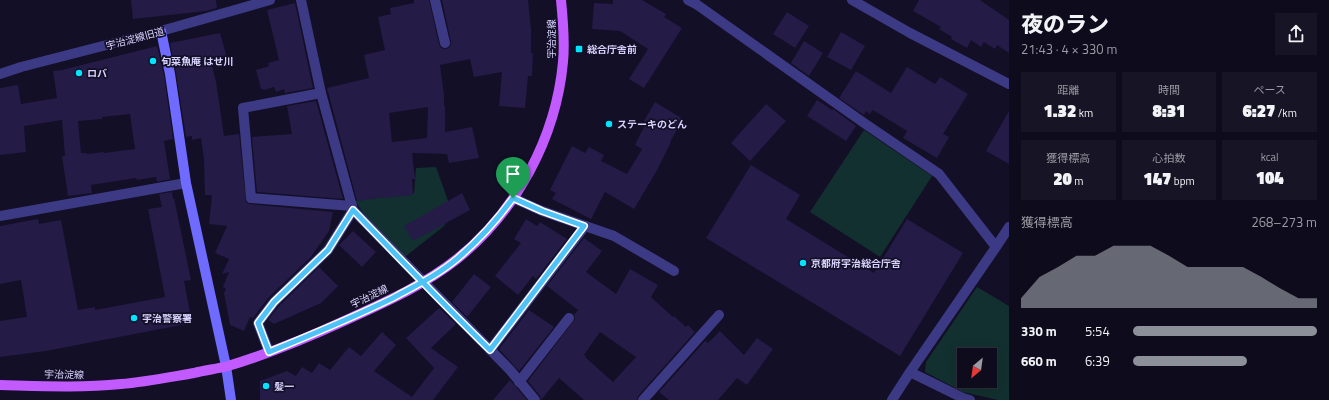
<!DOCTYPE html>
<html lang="ja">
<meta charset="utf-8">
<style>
:root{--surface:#0e0b1c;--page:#171425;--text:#f1f3f6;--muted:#9b9ba3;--line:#2e2b3b;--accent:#8c9099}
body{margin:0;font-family:"Titillium Web","Noto Sans JP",sans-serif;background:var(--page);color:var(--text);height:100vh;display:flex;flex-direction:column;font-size:15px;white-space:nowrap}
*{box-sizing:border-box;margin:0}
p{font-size:13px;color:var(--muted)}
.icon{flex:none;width:22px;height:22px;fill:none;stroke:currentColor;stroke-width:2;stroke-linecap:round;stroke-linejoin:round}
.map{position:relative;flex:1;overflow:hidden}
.side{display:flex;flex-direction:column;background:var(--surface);width:320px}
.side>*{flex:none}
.needle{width:26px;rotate:209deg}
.tools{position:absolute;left:957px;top:348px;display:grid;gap:8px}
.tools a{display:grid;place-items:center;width:40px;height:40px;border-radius:0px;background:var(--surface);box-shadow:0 4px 16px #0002,0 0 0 1px var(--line);font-size:20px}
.pin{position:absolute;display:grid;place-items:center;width:34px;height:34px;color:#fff;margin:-41px -17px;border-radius:50% 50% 50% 0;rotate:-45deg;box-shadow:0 0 4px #0007}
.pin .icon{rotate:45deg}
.round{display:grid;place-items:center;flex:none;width:42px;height:42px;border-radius:0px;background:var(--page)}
.head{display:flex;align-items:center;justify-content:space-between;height:68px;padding:0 12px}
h1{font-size:22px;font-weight:800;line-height:30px}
.figures{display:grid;grid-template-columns:repeat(3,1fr);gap:6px;height:68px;padding:4px 12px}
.figures div{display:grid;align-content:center;border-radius:0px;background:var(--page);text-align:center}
.figures b{font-size:17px;font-weight:800}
.figures small{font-size:11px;font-weight:400}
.figures p{font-size:11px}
.chart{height:112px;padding:8px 12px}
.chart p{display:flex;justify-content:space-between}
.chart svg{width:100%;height:72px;margin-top:4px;fill:var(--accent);opacity:.7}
ul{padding:0 12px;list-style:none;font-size:13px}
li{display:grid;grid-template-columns:64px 48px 1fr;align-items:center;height:30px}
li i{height:10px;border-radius:5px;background:var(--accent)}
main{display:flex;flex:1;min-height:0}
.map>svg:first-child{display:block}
.green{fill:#12302f;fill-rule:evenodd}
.building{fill:#241b47;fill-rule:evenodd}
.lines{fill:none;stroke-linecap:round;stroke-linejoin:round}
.lane{stroke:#3d3a85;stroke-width:10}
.street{stroke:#3d3a85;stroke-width:10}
.secondary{stroke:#6f6bff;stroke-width:10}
.primary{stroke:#c25bff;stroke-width:10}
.route-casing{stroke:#fff;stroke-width:8}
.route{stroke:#4fc3f7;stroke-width:5}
.poi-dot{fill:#00e5ff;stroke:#130f26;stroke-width:1.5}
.labels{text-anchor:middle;stroke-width:3.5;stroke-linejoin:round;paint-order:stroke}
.street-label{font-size:10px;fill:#d9d4ff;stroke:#130f26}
.poi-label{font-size:10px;font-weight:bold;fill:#d9d4ff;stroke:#130f26;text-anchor:start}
</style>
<main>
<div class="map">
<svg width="1009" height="400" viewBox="0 0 1009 400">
<rect width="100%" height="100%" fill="#130f26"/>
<path class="green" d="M 864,130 L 932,176 L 880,257 L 810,212 Z
M 436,167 L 452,212 L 444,226 L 405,257 L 370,223 L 355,201 L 414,193 L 416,168 Z
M 977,287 L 1009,306 L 1009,400 L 998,400 L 963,392 L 925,372 L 926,362 ZM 964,355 L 990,355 L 990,381 L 964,381 Z"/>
<path class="building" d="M 131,0 L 216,0 L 217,8 L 206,11 L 133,19 Z
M 414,0 L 429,0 L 439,44 L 441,48 L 446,49 L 450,47 L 451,42 L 442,0 L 528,0 L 531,29 L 531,53 L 533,53 L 532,76 L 528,76 L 525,108 L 499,106 L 502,72 L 474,77 L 470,59 L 440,65 L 444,95 L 444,106 L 445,106 L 445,132 L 472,127 L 479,158 L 449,163 L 447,154 L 412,153 L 415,179 L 412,179 L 413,195 L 384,198 L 385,197 L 357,201 L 327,88 L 369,78 L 364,55 L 385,50 L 378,17 L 391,14 L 390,8 L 414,3 ZM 428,107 L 427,138 L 392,142 L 389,113 Z
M 613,0 L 642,0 L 666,14 L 664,17 L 682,28 L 644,88 L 629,79 L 648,49 L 620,31 L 592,29 L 594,3 L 613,4 Z
M 919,0 L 980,0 L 1009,20 L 1009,53 L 997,45 L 995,49 L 984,42 L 981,47 L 971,40 L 967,48 L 951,39 L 952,37 L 939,29 L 941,27 L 913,11 Z
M 295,3 L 313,88 L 285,93 L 284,89 L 276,92 L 274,87 L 264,90 L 263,89 L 261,89 L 256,70 L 269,66 L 268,63 L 279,60 L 267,10 Z
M 787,12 L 809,26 L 795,48 L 773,34 Z
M 841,32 L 865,46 L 851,70 L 827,57 Z
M 220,33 L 227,58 L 211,62 L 216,82 L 224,136 L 239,134 L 246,202 L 250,204 L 333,212 L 329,231 L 310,258 L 269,297 L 253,318 L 250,317 L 244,331 L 230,325 L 224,293 L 226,289 L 223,287 L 229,272 L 222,274 L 229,259 L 215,253 L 227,226 L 209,224 L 212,195 L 205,195 L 204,160 L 201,138 L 192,140 L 192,136 L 186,137 L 176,73 L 170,43 Z
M 804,41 L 823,53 L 809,76 L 791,63 Z
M 157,46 L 164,75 L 173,139 L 164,141 L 170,179 L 157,182 L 156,177 L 137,180 L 136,178 L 91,185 L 92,193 L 68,196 L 62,156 L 65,156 L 62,120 L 24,126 L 26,152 L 0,155 L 0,88 L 18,85 L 21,104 L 57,98 L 53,71 L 62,70 ZM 130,114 L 135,149 L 104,153 L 104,152 L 87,154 L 86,153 L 81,153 L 78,121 L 102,119 L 102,117 Z
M 907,67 L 935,84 L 940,77 L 968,94 L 943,134 L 949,137 L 937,158 L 903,138 L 907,131 L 873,110 L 870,114 L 866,111 L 864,115 L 839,98 L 856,71 L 891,93 Z
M 817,100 L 832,110 L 833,109 L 856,126 L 846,141 L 807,116 Z
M 316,101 L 343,199 L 257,192 L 252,137 L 292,134 L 287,106 Z
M 655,102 L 683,119 L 670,142 L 671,142 L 656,172 L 634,209 L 605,192 L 591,219 L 552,199 L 556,193 L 550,190 L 572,146 L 585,153 L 589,147 L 604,155 L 601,161 L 627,174 L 642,149 L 635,145 L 646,123 L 644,121 Z
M 766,104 L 786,121 L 750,161 L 731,143 Z
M 1009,111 L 1009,164 L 986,151 Z
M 751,165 L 800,195 L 786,219 L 874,273 L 907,219 L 963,253 L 900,356 L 706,238 Z
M 172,192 L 173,199 L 174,198 L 191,280 L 184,281 L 192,323 L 46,351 L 0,357 L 0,321 L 27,317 L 21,280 L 0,284 L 0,226 L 38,219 L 39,224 L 61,220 L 78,310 L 95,307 L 95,310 L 165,297 L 148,209 L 162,207 L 159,194 Z
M 462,193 L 470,210 L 413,241 L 404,226 Z
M 526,219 L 537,226 L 540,222 L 567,239 L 536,279 L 533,276 L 518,295 L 495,276 L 521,243 L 514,239 Z
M 353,231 L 376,252 L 362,267 L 339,245 Z
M 584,238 L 602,251 L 586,272 L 616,294 L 630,269 L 658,285 L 651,297 L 673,317 L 674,316 L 686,327 L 688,325 L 695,332 L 638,396 L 637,400 L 584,400 L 559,378 L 541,400 L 540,396 L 528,381 L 575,319 L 574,315 L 578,310 L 547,286 ZM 600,332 L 636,357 L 613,382 L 585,357 L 586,356 L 584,355 Z
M 319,267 L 338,286 L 321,303 L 274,324 L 268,320 L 279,306 Z
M 474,274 L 491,287 L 467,317 L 452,302 Z
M 439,308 L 456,324 L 431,348 L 458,367 L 433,400 L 260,400 L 260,381 L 287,371 L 296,376 L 302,367 L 312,373 L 319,363 L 330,370 L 349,347 L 361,356 L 382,332 L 396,345 L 374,371 L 412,397 L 434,368 L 406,338 Z
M 529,310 L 554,327 L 519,371 L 499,349 Z
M 720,331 L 744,355 L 757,338 L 773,349 L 747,385 L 737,378 L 718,400 L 669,400 L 659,392 L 705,341 L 708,343 Z
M 510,380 L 527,400 L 493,400 Z"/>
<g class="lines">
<path class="lane" d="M 435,0 L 445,43
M 321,93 L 243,108 L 251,198 L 352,206
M 490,350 L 585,226
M 269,352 L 258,323 L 274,302 L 328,250 L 353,210
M 519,382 L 569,318"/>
<path class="street" d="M 301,0 L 321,93 L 353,210 L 510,370 L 535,400
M 688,0 L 696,4 L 864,123 L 939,174 L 996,247
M 852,0 L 910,33 L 1009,84
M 0,74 L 21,67 L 161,31 L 270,0
M 513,198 L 542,211 L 614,236 L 674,271
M 0,216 L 186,183
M 910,372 L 963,398 L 970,400
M 643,400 L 719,315
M 892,400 L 910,372 L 996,247 L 1009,227"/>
<path class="secondary" d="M 161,31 L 170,74 L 186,183 L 226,366 L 231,400"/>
<path class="primary" d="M 0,385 C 40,386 80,388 121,384 C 145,382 170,377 194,373 C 205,370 217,369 228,366 C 268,354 307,338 344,321 C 383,303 423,286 457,259 C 516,212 556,138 563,62 C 565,42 563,20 561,0"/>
</g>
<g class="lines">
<defs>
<path id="route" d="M 513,198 C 497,220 479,240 458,258 C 438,275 415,286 393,298 C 352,318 311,335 269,352 L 258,323 L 274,302 L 328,250 L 353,210 C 398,257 443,304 490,350 L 584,226 L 542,211 L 513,198"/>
</defs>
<use href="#route" class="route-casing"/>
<use href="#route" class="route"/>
</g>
<g class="poi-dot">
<rect x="575" y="45" width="8" height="8" rx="2"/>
<circle cx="153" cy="61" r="4"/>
<circle cx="79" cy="73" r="4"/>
<circle cx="609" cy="124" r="4"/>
<circle cx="803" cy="263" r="4"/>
<circle cx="134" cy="318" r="4"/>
<circle cx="266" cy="386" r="4"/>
</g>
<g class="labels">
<g class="street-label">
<text transform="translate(135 38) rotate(-15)" y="4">宇治淀線旧道</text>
<text transform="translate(551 39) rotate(-90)" y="4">宇治淀線</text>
<text transform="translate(369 296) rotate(-26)" y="4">宇治淀線</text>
<text transform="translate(64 374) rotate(1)" y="4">宇治淀線</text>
</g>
<g class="poi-label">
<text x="587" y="53">総合庁舎前</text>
<text x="161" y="65">旬菜魚庵 はせ川</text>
<text x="87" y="77">ロバ</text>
<text x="617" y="128">ステーキのどん</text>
<text x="811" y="267">京都府宇治総合庁舎</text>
<text x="142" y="322">宇治警察署</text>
<text x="274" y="390">髪一</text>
</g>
</g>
</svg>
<div class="tools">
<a><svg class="needle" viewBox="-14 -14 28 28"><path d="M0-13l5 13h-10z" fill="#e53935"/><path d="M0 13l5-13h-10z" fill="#9b9ba3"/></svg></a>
</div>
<div class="pin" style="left:513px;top:198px;background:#1e9e55"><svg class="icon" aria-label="arrive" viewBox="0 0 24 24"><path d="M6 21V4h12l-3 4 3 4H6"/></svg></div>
</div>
<section class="side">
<div class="head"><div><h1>夜のラン</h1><p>21:43 · 4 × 330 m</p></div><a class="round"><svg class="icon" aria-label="share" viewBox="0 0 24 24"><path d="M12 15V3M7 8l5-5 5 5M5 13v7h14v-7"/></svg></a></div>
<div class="figures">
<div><p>距離</p><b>1.32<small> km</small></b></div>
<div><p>時間</p><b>8:31</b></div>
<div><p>ペース</p><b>6:27<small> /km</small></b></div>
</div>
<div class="figures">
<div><p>獲得標高</p><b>20<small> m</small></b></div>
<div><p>心拍数</p><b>147<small> bpm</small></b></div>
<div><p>kcal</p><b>104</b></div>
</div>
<div class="chart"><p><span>獲得標高</span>268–273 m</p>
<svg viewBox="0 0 160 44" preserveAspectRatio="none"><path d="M0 44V38L10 25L20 19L30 12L40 12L50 6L60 6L70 6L80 12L90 19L100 19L110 19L120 19L130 25L140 32L150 38L160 38V44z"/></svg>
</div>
<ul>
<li><b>330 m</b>5:54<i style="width:100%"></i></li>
<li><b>660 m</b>6:39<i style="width:62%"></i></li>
</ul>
</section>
</main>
